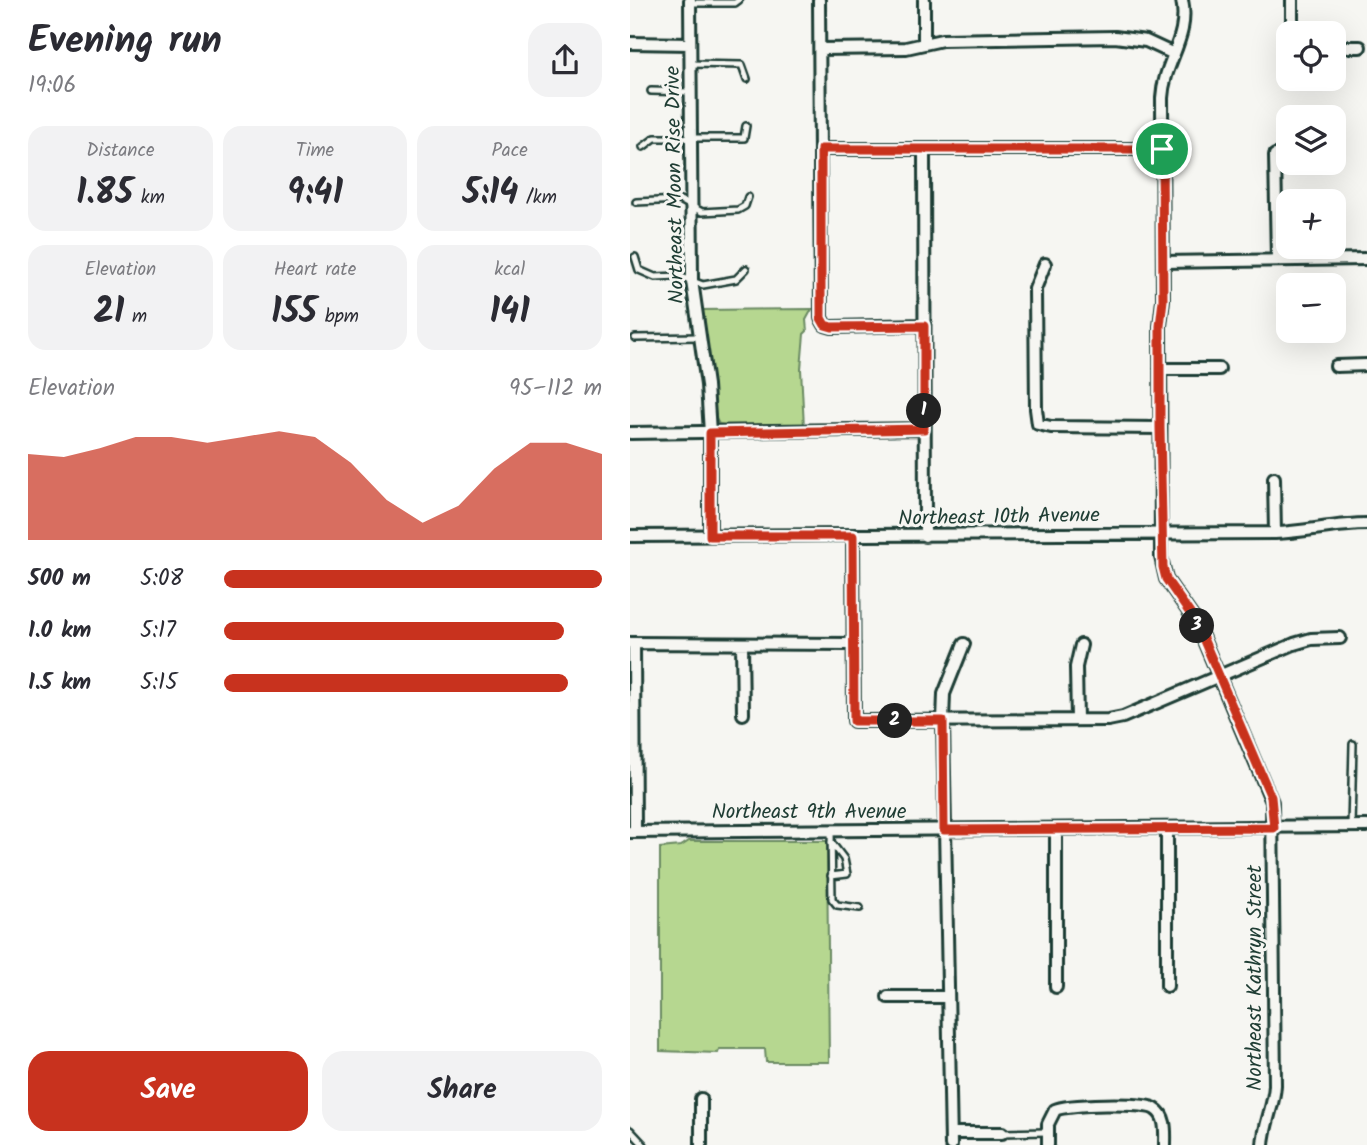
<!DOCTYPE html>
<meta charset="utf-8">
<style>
:root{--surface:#fff;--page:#f2f2f3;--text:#2b2b33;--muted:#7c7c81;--accent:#c8321e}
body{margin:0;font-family:Kalam,sans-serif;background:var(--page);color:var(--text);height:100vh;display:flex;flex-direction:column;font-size:26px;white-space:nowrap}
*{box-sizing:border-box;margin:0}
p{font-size:23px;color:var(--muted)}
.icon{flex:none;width:38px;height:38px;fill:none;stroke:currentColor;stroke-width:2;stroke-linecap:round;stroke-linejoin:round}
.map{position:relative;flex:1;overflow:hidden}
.panel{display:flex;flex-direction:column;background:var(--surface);width:630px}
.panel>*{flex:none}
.fabs{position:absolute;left:646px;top:21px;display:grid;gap:14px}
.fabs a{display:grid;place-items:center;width:70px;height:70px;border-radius:14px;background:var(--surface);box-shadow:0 7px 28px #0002;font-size:35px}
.pin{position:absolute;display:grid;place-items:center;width:60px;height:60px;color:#fff;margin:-30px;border:4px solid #fff;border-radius:50%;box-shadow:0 2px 7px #0007}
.km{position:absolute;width:35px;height:35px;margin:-18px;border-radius:50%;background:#222;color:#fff;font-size:19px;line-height:35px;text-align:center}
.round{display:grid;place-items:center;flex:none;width:74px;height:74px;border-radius:21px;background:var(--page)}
.overview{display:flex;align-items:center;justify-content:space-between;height:119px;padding:0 28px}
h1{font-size:38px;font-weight:800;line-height:52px}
.figures{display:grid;grid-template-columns:repeat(3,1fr);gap:10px;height:119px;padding:7px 28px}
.figures div{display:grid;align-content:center;border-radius:18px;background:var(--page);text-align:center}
.figures b{font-size:35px;font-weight:800}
.figures small{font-size:19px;font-weight:400}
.figures p{font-size:19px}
.chart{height:196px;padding:14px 28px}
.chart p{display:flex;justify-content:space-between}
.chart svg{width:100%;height:126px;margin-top:7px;fill:var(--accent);opacity:.7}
.button{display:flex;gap:14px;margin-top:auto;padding:14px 28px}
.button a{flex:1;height:80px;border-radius:21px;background:var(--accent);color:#fff;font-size:28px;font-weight:800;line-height:80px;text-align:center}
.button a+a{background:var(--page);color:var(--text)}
ul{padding:0 28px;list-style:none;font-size:23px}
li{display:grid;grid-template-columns:112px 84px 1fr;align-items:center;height:52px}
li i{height:18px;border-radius:9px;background:var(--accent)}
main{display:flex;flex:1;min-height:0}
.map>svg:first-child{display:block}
.green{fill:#b6d790;stroke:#6a8a62;stroke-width:2}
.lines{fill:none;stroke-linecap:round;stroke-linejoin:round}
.service-casing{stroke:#1f3d34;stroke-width:10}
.minor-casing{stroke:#1f3d34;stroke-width:16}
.service{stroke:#f6f6f2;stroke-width:5}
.minor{stroke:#f6f6f2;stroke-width:10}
.route-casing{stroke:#fff;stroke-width:14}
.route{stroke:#c8321e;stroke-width:9}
.labels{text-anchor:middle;stroke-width:6;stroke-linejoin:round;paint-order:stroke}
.street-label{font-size:21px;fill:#1f3d34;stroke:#f6f6f2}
</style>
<main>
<section class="panel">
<div class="overview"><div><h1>Evening run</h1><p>19:06</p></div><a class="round"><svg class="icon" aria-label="share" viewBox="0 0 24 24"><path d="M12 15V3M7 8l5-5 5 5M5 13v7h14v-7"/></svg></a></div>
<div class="figures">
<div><p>Distance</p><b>1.85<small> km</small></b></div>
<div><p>Time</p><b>9:41</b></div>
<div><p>Pace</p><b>5:14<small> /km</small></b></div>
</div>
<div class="figures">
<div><p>Elevation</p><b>21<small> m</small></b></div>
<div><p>Heart rate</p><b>155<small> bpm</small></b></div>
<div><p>kcal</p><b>141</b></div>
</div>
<div class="chart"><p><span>Elevation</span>95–112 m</p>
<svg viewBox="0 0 160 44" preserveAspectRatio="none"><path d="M0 44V14L10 15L20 12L30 8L40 8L50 10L60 8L70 6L80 8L90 17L100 30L110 38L120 32L130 19L140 10L150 10L160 14V44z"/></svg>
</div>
<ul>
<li><b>500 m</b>5:08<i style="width:100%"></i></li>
<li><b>1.0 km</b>5:17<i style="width:90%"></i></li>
<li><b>1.5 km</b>5:15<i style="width:91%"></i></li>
</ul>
<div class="button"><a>Save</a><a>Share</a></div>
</section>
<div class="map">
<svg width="737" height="1145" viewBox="0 0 737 1145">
<rect width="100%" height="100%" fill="#f6f6f2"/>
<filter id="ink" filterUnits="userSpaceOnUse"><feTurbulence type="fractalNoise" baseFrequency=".0143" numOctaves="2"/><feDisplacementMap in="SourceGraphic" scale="14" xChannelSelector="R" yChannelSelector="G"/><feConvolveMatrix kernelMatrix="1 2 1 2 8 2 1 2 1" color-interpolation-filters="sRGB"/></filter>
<g filter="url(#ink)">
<path class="green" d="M 182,309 L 176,320 L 177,331 L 174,334 L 171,369 L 174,427 L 106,427 L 89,424 L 86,419 L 81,375 L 70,310 Z
M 59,841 L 197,841 L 199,1062 L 136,1062 L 135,1049 L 89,1049 L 88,1053 L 30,1051 L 30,848 L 51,846 Z"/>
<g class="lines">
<defs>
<path id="service" d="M 60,3 L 105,3 L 109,0
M 60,64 L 112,65 L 117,79
M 21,91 L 61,92
M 13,147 L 25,138 L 114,138 L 116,126
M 6,202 L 50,200 L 72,212 L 108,210 L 115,206 L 118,197
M 5,257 L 9,270 L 25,277 L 49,276 L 73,285 L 106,279 L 116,269
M 5,338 L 69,337
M 721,827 L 723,744
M 201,830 L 202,899 L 207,905 L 230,908
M 201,842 L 214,859 L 217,874 L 201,876
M 0,1130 L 14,1145
M 372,1133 L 418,1132"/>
<path id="minor" d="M 60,0 L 62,281 L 77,385 L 80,433 L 80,536
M 189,0 L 191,318 L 195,325 L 202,327 L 294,325
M 294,0 L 294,43
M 552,0 C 560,38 534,61 532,98 L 533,300 L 530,326 L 531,557 L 536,579 L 566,622 L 642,802 L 645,1085 C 644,1106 634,1124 633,1145
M 662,0 L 662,33
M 0,43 L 60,44
M 704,47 L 730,47
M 190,49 L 276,48 L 312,40 L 485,37 L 516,41 L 544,54
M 191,149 L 532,149
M 294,149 L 295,536
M 645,155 L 647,260
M 533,262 L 737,259
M 415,264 L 405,289 L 406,409 L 408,424 L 421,427 L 530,428
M 706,366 L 737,365
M 530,369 L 589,369
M 0,433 L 294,429
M 644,478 L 645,533
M 0,536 L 645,533 C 676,532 705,524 737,524
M 223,536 L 224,721 L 478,720 L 493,717 L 664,644 L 681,639 L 710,638
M 0,643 L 224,644
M 4,643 L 5,832
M 112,644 L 113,714
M 447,720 L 446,667 L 451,645
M 537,828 L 537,986
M 426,829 L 426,987
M 0,832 L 737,826
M 258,997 L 318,997
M 71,1099 L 71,1145
M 321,1133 L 372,1133
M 321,1145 L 313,721 L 314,694 L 334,644
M 418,1145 L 418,1124 L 425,1110 C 436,1104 515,1102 525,1109 C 537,1116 535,1133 535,1145"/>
</defs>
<use href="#service" class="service-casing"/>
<use href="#minor" class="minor-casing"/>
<use href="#service" class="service"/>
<use href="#minor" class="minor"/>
</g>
</g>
<g class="lines" filter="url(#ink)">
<defs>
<path id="route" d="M 191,149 L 532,149 L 533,300 L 530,326 L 530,428 L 533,567 L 536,579 L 566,622 L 641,797 L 644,828 L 314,830 L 313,721 L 224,721 L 223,536 L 80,536 L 80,433 L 294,429 L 294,326 L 202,327 L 195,325 L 191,318 Z"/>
</defs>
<use href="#route" class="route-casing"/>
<use href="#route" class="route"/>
</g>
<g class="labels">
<g class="street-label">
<text transform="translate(44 185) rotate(-91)" y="7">Northeast Moon Rise Drive</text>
<text transform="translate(369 516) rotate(-1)" y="7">Northeast 10th Avenue</text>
<text x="179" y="818">Northeast 9th Avenue</text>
<text transform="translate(624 978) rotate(-90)" y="7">Northeast Kathryn Street</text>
</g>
</g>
</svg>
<div class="fabs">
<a><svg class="icon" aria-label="locate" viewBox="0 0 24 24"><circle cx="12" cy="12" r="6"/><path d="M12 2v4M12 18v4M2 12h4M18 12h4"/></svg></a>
<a><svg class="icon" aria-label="layers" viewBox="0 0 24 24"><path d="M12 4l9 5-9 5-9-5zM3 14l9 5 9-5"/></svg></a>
<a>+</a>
<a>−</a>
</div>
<div class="pin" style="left:532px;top:149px;background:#1e9e55"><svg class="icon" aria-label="arrive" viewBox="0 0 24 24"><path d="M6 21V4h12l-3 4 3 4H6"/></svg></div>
<b class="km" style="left:294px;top:411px">1</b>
<b class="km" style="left:265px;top:721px">2</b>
<b class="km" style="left:567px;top:626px">3</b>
</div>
</main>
